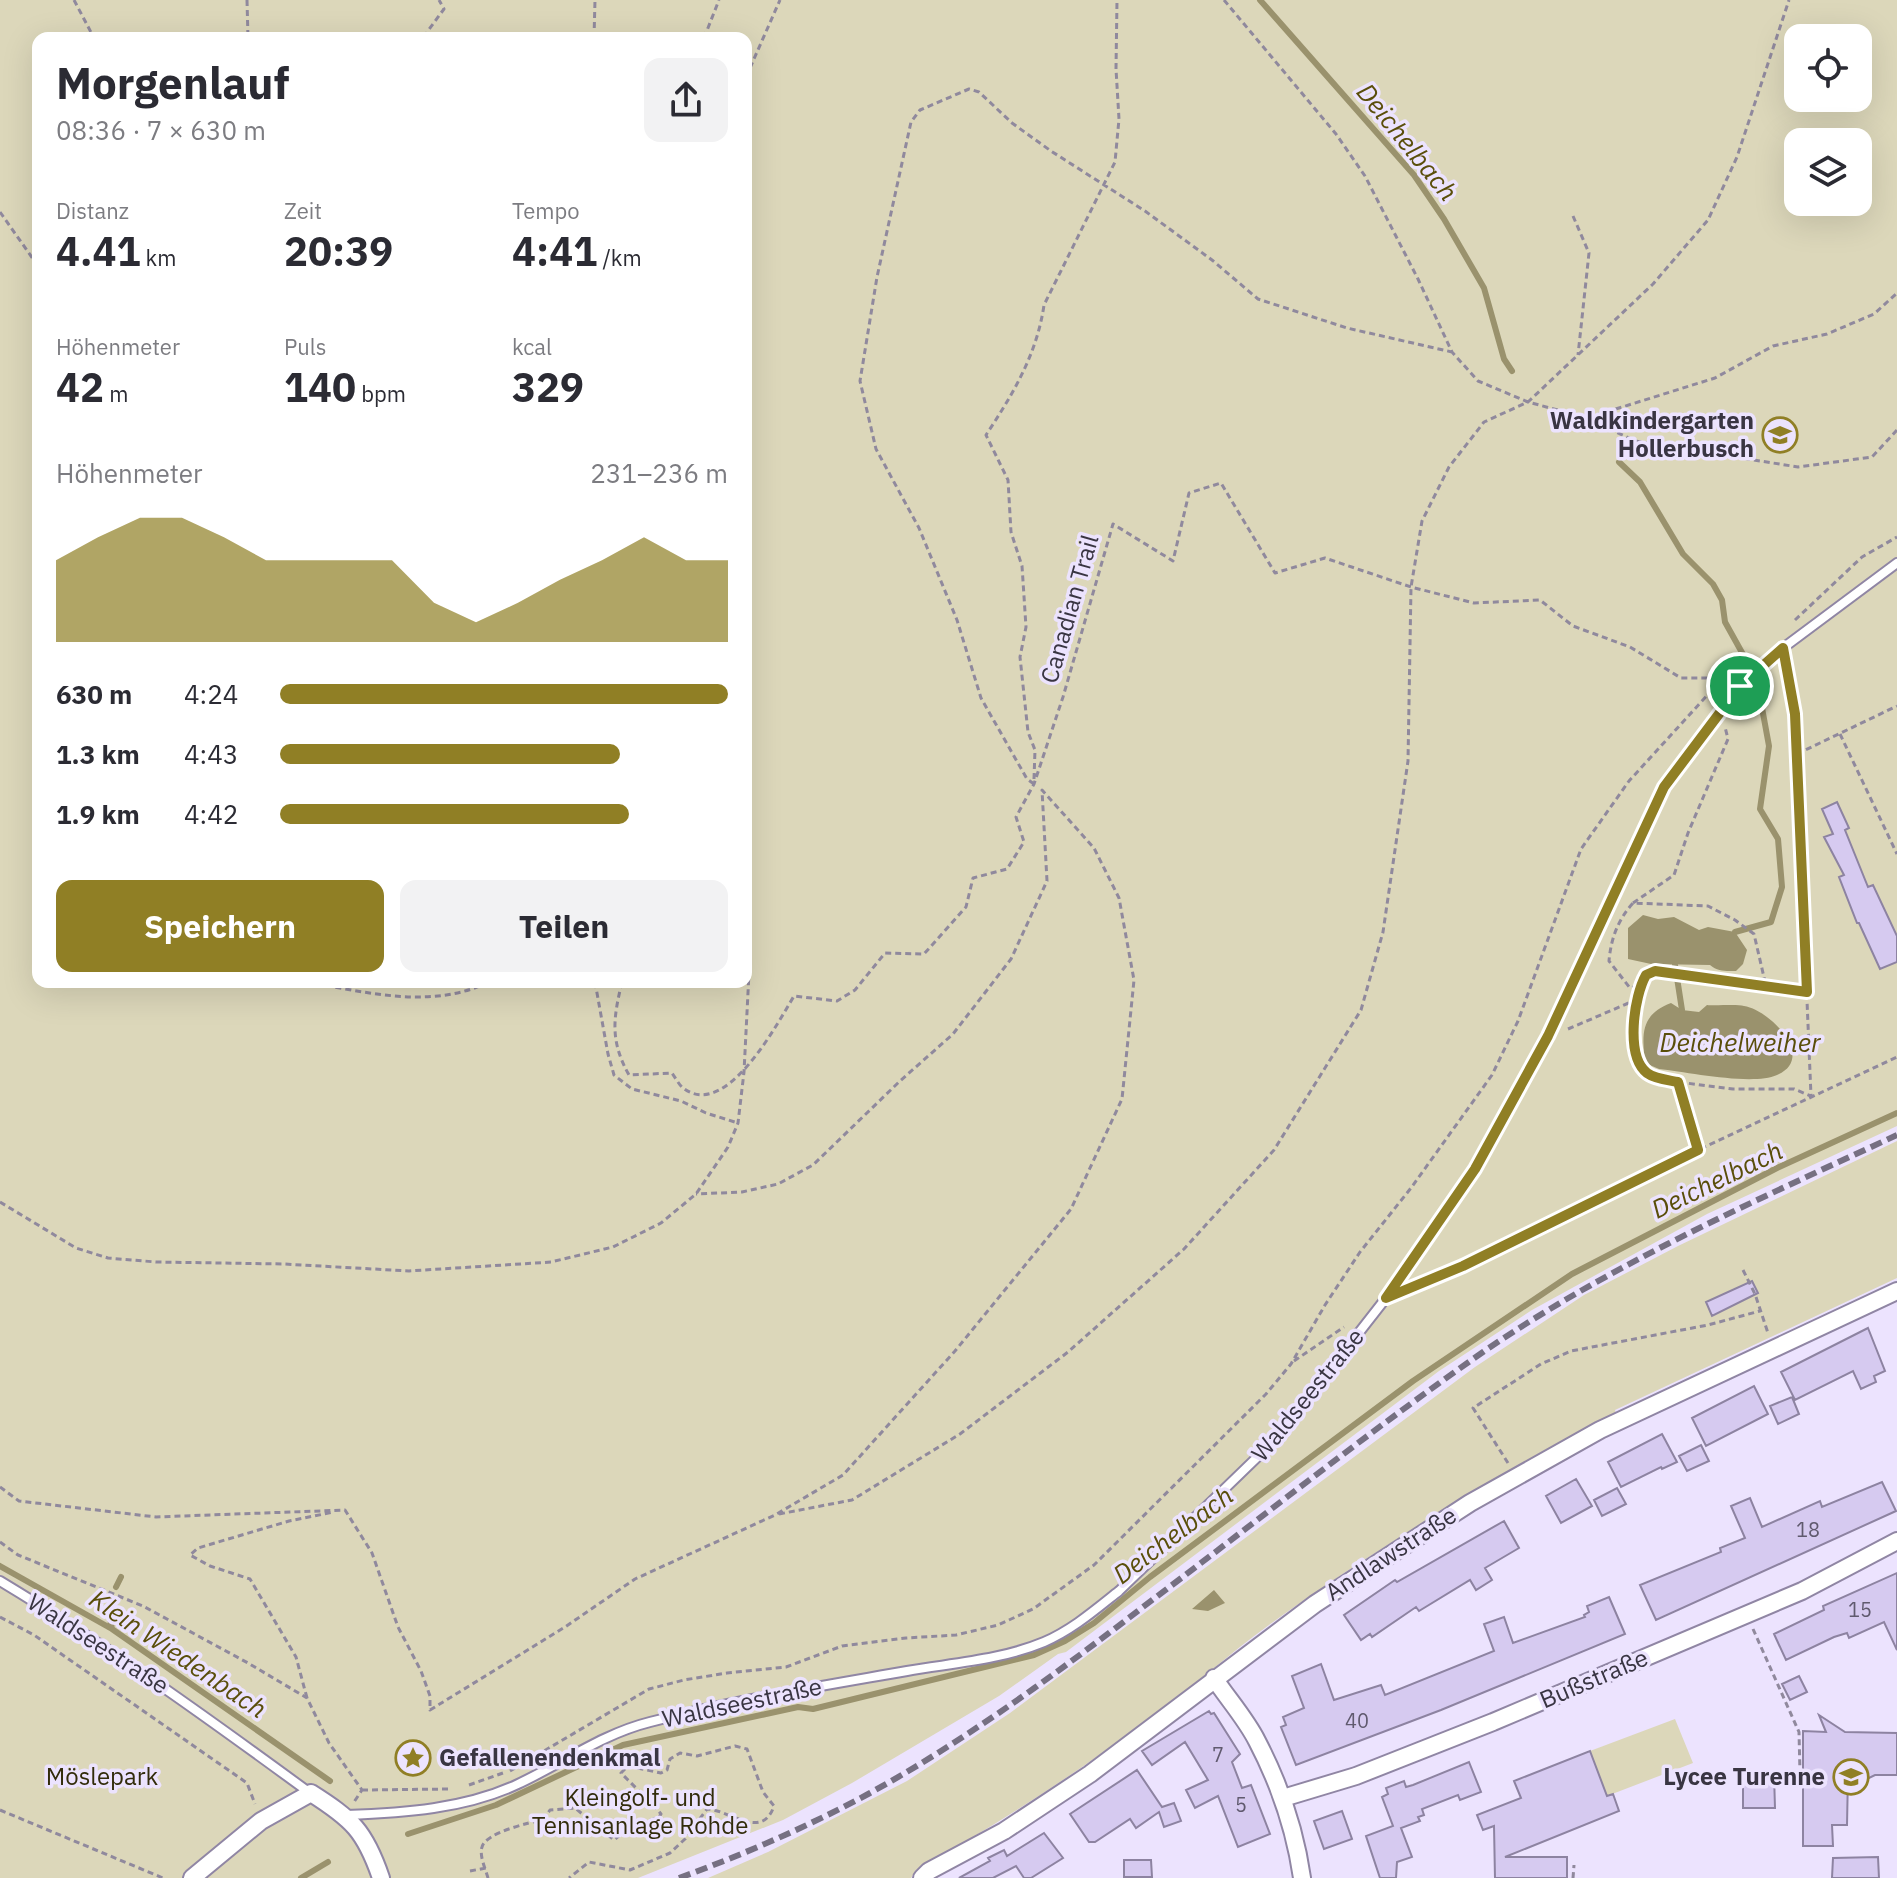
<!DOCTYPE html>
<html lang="de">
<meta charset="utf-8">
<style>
:root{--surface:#fff;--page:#f2f2f3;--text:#2b2b33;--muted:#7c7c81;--accent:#907f25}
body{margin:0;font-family:"IBM Plex Sans",sans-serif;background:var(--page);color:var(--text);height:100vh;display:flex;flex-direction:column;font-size:30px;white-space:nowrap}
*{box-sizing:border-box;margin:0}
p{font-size:26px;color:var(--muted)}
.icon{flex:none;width:44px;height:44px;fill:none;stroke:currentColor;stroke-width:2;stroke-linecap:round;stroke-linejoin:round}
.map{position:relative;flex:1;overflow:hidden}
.sheet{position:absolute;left:32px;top:32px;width:720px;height:956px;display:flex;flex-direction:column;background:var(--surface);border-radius:16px;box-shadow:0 8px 32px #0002}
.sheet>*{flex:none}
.fabs{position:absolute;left:1784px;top:24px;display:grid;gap:16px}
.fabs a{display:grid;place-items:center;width:88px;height:88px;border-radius:16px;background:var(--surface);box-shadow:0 8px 32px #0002;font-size:40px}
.pin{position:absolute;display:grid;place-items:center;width:68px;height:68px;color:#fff;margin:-34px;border:4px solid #fff;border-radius:50%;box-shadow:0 2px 8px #0007}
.round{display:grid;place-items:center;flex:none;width:84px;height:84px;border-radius:16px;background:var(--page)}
.summary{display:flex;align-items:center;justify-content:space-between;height:136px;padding:0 24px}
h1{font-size:44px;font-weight:800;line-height:60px}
.metrics{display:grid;grid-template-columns:repeat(3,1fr);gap:12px;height:136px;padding:8px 24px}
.metrics div{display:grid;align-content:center}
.metrics b{font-size:40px;font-weight:800}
.metrics small{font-size:22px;font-weight:400}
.metrics p{font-size:22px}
.chart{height:224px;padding:16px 24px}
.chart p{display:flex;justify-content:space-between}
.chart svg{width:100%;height:144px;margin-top:8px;fill:var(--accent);opacity:.7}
.button{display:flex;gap:16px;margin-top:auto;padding:16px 24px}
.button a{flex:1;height:92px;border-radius:16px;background:var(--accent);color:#fff;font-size:32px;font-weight:800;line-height:92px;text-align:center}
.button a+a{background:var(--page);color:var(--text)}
ul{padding:0 24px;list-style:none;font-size:26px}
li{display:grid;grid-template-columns:128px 96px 1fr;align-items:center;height:60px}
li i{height:20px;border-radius:10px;background:var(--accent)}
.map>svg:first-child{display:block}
.green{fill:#dcd7ba;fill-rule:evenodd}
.water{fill:#9a926d}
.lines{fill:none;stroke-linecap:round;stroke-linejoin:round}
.stream{stroke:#9a926d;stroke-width:6}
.building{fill:#d6caf0;stroke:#8d83a1;stroke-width:2}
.service-casing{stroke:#9086a4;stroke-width:12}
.minor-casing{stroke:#9086a4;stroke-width:20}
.path{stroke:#90899d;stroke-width:3;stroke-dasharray:6 4;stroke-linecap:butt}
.service{stroke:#fff;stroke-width:8}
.minor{stroke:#fff;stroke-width:16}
.rail{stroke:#767082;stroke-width:6;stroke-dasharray:12 6;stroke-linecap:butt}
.route-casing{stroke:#fff;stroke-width:16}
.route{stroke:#907f25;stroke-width:10}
.labels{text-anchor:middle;stroke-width:7;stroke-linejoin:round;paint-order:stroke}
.number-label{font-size:20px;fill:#605a6e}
.poi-label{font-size:24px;font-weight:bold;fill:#393542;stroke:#ece3fe;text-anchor:end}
.street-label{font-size:24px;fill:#393542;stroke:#ece3fe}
.park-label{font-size:24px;fill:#322c0b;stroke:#ece3fe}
.water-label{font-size:26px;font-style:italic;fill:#5a4e0a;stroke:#ece3fe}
</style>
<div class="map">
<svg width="1897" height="1878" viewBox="0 0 1897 1878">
<rect width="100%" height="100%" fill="#ece3fe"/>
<path class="green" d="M 0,0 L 1897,0 L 1897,1126 L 1707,1214 L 1532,1310 L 1439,1371 L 1066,1652 L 1058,1654 L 999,1696 L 852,1783 L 783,1820 L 638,1878 L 0,1878 ZM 38,38 L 746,38 L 746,982 L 38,982 ZM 1798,38 L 1858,38 L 1858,98 L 1798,98 ZM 1798,142 L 1858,142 L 1858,202 L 1798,202 Z
M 1897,1141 L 1897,1278 L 1615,1410 L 1616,1414 C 1497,1478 1379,1545 1269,1625 C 1230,1653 1194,1686 1155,1715 C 1078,1772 999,1824 916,1870 L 911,1878 L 708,1878 L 768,1852 L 907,1781 L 1010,1713 L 1475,1367 L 1584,1295 L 1678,1246 Z
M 1675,1719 L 1693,1763 L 1607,1796 L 1590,1751 Z"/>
<path class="water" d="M 1643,915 L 1658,919 L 1674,917 L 1699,930 L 1708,927 L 1735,932 L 1747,950 L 1743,964 L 1736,971 C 1726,971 1718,972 1710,965 L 1651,964 L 1628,959 L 1628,928 Z
M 1671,1003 L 1682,1010 L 1699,1012 L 1707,1005 C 1716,1006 1737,1004 1744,1006 C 1770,1010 1817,1058 1777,1075 C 1752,1086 1688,1072 1659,1069 L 1645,1063 C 1642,1034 1640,1015 1671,1003 Z
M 1214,1590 L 1225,1603 L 1208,1611 L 1192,1609 Z"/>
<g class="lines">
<path class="stream" d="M 1260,0 L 1414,175 L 1444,219 L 1484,288 L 1504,359 L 1512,371
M 1619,462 L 1640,482 L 1683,554 L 1713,584 L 1722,600 L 1725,622 L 1745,658
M 1735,932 L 1771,922 L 1782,887 L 1778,839 L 1760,809 L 1769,746 L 1758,686
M 1675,965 L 1682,1010
M 0,1566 L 112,1629 L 330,1781
M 116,1587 L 121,1577
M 109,1613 L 112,1629
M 408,1834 L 496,1805 L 623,1745 L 798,1707 L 813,1709 L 1034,1655 L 1065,1641 L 1094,1623 L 1150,1577 L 1413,1381 L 1572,1274 L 1777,1168 L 1897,1113
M 301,1878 L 328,1862"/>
</g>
<path class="building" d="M 1837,802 L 1849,828 L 1845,830 L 1868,887 L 1873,885 L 1897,936 L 1897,962 L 1880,969 L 1859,923 L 1857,923 L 1839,877 L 1844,875 L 1824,837 L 1833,834 L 1822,809 Z
M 1752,1281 L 1758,1293 L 1712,1316 L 1706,1302 Z
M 1868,1328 L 1885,1371 L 1874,1376 L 1876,1382 L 1861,1389 L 1853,1371 L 1795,1400 L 1781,1372 Z
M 1754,1386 L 1768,1414 L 1706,1446 L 1692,1418 Z
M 1792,1397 L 1799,1414 L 1778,1424 L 1770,1406 Z
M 1662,1434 L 1677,1462 L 1662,1469 L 1661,1467 L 1621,1487 L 1608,1462 Z
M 1701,1445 L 1709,1461 L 1687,1471 L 1679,1456 Z
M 1576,1479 L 1592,1506 L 1561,1523 L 1546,1496 Z
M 1882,1482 L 1896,1511 L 1656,1620 L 1640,1585 L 1721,1552 L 1720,1548 L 1745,1538 L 1731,1506 L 1750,1498 L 1762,1527 L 1820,1501 L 1822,1507 Z
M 1617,1488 L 1626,1504 L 1602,1516 L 1594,1500 Z
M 1504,1521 L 1519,1548 L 1485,1568 L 1492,1580 L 1476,1590 L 1470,1580 L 1419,1611 L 1416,1607 L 1372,1637 L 1370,1634 L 1361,1640 L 1344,1615 L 1395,1580 L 1397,1582 Z
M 1897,1573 L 1897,1650 L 1884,1622 L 1849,1638 L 1847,1633 L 1834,1637 L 1786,1660 L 1774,1634 L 1824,1610 L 1823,1606 Z
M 1609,1597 L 1625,1634 L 1441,1710 L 1296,1765 L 1281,1727 L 1286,1725 L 1283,1717 L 1304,1708 L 1292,1676 L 1321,1664 L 1334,1700 L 1381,1685 L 1385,1695 L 1494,1651 L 1484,1624 L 1504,1617 L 1513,1643 L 1585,1617 L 1584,1615 L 1589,1612 L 1587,1606 Z
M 1799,1676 L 1807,1692 L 1790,1700 L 1782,1684 Z
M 1209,1711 L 1211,1714 L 1214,1713 L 1240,1754 L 1232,1762 L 1242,1788 L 1251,1785 L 1270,1834 L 1238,1847 L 1218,1796 L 1195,1808 L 1186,1790 L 1208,1780 L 1185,1742 L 1152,1765 L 1142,1751 Z
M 1819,1715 L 1845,1732 L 1897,1733 L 1897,1775 L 1875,1775 L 1867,1779 L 1848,1774 L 1847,1825 L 1832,1825 L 1833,1846 L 1803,1846 L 1803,1731 L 1826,1732 Z
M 1590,1751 L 1607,1796 L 1613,1794 L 1619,1811 L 1505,1857 L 1567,1857 L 1567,1878 L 1495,1878 L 1494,1826 L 1483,1830 L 1477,1815 L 1521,1798 L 1514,1781 Z
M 1469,1762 L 1481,1792 L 1460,1800 L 1458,1795 L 1422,1809 L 1424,1815 L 1418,1817 L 1420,1821 L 1401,1828 L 1412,1857 L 1397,1862 L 1396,1878 L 1380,1878 L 1366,1836 L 1393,1826 L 1382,1797 L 1388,1794 L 1386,1788 L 1404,1781 L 1406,1787 L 1413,1785 Z
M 1137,1770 L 1162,1807 L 1174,1803 L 1181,1821 L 1164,1827 L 1159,1812 L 1136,1828 L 1130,1819 L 1095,1842 L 1089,1842 L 1070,1814 Z
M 1774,1774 L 1775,1808 L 1743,1808 L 1743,1775 Z
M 1342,1811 L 1352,1839 L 1324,1849 L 1314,1821 Z
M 1044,1833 L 1063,1858 L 1031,1878 L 1024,1878 L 1016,1866 L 993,1878 L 959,1878 L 990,1861 L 988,1858 L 1004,1850 L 1007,1856 Z
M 1878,1857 L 1879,1878 L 1832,1878 L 1833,1858 Z
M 1124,1860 L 1151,1860 L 1152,1877 L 1124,1877 Z"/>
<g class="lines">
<defs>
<path id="service" d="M 0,1581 C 108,1646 209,1719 310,1793
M 346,1815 C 403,1813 465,1809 518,1784 C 563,1763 602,1734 650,1722 C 734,1700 822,1686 907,1671 C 953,1663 1001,1660 1044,1642 C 1072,1630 1095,1610 1119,1591 L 1275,1440 L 1386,1298 L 1448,1209 L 1475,1169 L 1548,1036 L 1664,787 L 1721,709 L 1740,686 L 1783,648 L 1897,563"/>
<path id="minor" d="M 1214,1678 C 1228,1699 1246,1719 1257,1741 C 1280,1785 1295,1829 1302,1878
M 1283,1798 L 1356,1776 L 1493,1722 L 1802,1591 L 1897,1541
M 192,1878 L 261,1821 L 311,1793 C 352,1819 365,1831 381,1878
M 922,1878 L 929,1871 L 1004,1831 L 1090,1774 L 1315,1604 L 1470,1503 L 1600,1430 L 1897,1291"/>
</defs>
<use href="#service" class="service-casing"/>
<use href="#minor" class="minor-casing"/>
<path class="path" d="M 74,0 L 94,38
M 247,0 L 248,38
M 1224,0 L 1336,134 L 1365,176 L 1418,279 L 1452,352 L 1478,381 L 1528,402 L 1587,418 L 1635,441 L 1798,467 L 1872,457 L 1897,430
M 426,38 L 427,32 L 444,9 L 439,0
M 594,38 L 595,0
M 704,38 L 719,0
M 746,77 L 780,0
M 0,212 L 38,266
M 1573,216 L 1589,253 L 1578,355
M 1587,418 L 1715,378 L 1773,346 L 1827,334 L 1874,314 L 1897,293
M 1795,620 L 1862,557 L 1897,537
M 1786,665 L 1795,714 L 1811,1096 L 1794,1089 L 1733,1089 L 1678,1082 L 1654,1077 L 1646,1072 L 1635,1053 L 1633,1023 L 1640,986 L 1646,975 L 1655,971 L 1807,992
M 1840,734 L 1897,854
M 1797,754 L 1897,706
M 1034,779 L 1035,750 L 1028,732 L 1020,657 L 1026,627 L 1022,566 L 1011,532 L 1008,480 L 986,435 C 1013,394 1037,354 1044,305 L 1115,162 L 1119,119 L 1116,69 L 1117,0
M 1034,784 L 1027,779 L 981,698 L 957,620 L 919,528 L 876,449 L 860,381 L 877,277 L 911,122 L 920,110 L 969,89 L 979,92 L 1012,123 L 1051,151 L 1145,211 L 1212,260 L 1258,299 L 1347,328 L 1452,352
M 1633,903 L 1674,875 L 1688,833 L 1728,739 L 1725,727
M 306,982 C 366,992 431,1010 489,982
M 595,982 L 608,1054 L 614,1075 L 632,1089 L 681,1101 L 706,1113 L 738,1123
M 622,982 C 613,1019 610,1041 629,1075 L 672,1073 C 675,1077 679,1085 683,1088 C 726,1121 777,1024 794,996 L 837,1001 L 855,990 L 885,953 L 924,954 L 966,907 L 973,878 L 1007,869 L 1024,842 L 1016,817 L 1034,784 L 1063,697 L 1113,524 L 1173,561 L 1189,493 L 1221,483 L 1275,573 L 1325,558 L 1411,587 L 1474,603 L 1540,600 L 1573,626 L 1630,647 L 1681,678 L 1724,678
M 1638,986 L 1630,988 L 1609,961 C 1611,938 1618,920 1633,903 L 1708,906 L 1735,920 L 1754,934 L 1766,986
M 1568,1029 L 1638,999
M 1678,1082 L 1698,1150
M 0,1202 L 76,1248 L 108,1258 L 156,1262 L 284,1264 L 409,1271 L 551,1262 L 613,1247 L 661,1223 L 696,1194 L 728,1147 L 738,1123 L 744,1072 L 750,953 L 746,839
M 1743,1270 L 1755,1294 L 1768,1333
M 1412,1287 L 1463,1266 L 1698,1150 L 1897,1057
M 1294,1361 L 1344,1327
M 1508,1463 L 1473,1408 L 1541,1364 L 1571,1351 L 1708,1325 L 1760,1311
M 0,1487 L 19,1501 L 156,1517 L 345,1510 L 372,1553 L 398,1627 L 421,1671 L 430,1696 L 430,1710 L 565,1627 L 635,1579 L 775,1515 L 843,1475 L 955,1351 L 1071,1209 L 1122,1099 L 1134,980 L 1119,898 L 1094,848 L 1042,790 L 1047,881 L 1011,959 L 953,1034 L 900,1081 L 813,1165 L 778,1184 L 742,1192 L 696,1194
M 779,1514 L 852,1500 L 960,1434 L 1068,1352 L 1184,1249 L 1274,1150 L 1361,1010 L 1383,932 L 1408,761 L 1411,587 L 1422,521 L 1449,467 L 1484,422 L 1528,402 L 1653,284 L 1708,220 L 1737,157 L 1789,0
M 0,1542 L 18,1555 L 143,1606 L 248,1663 L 307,1698 L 329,1743 L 362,1790 L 354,1802
M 0,1617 L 34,1635 L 247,1783 L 255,1804
M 1753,1629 L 1799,1732 L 1800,1773 L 1788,1781
M 307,1698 L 296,1657 L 250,1579 L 210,1566 L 190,1555 L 198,1548 L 289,1521 L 334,1512
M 510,1771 L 649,1689 L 684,1680 L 727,1673 L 786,1667 L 842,1646 L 906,1638 L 956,1635 L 998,1625 L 1033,1609 L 1094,1565 L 1266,1394 L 1291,1364 L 1325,1305 L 1360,1252 L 1411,1188 L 1492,1075 L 1518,1021 L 1581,849 L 1629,781 L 1723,678 L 1737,668
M 469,1785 L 503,1773
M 362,1790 L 450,1789
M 0,1810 L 163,1878
M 470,1871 L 486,1868
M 488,1878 C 486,1870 479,1856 482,1847 C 486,1832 530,1823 544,1819 L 550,1810 L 575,1808 L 614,1840 L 630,1827 L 659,1817 L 661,1814 L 657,1809 L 621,1773 L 628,1766 L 661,1773 L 667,1770 L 670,1759 L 680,1753 L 697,1756 L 735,1746 L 747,1749 L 763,1792 L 774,1806 C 762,1841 730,1810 707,1809 L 685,1839 L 670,1853 L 630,1870 L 589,1862 L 569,1878
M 1573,1878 L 1574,1865"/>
<use href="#service" class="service"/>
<use href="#minor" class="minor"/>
<path class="rail" d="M 679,1878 C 745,1854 809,1826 870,1793 C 966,1740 1056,1674 1143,1607 C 1256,1522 1367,1433 1483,1352 C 1613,1263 1755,1201 1897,1135"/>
</g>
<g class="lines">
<defs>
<path id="route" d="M 1783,648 L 1795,714 L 1807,992 L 1655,971 L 1646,975 C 1634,996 1625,1056 1647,1073 C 1655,1079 1668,1080 1678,1082 L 1698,1150 L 1463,1266 L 1386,1298 L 1475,1169 L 1548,1036 L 1664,787 L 1740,686 Z"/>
</defs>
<use href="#route" class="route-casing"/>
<use href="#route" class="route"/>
</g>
<defs>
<symbol id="school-ring" viewBox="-11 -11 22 22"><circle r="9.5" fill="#ece3fe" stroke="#907f25" stroke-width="1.5"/><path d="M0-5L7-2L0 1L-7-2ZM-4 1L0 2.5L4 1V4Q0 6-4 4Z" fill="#907f25"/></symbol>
<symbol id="sight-ring" viewBox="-11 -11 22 22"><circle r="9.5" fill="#ece3fe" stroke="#907f25" stroke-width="1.5"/><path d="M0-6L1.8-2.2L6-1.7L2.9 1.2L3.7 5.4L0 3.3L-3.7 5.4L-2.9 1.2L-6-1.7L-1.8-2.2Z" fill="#907f25"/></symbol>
</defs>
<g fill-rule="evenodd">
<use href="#school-ring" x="1760" y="415" width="40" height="40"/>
<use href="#sight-ring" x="393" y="1738" width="40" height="40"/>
<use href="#school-ring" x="1831" y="1757" width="40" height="40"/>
</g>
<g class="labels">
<g class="number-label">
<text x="1808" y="1537">18</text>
<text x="1860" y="1617">15</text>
<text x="1357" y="1728">40</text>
<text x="1218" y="1762">7</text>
<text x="1241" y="1812">5</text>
</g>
<g class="poi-label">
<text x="1754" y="429">Waldkindergarten<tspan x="1754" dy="28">Hollerbusch</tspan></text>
<text x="439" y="1766" text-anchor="start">Gefallenendenkmal</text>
<text x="1825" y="1785">Lycee Turenne</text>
</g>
<g class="street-label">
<text transform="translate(1070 609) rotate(-74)" y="8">Canadian Trail</text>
<text transform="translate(1308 1395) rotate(-51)" y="8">Waldseestraße</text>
<text transform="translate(1391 1554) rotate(-33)" y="8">Andlawstraße</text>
<text transform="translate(98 1644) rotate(33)" y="8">Waldseestraße</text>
<text transform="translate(1594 1679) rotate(-23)" y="8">Bußstraße</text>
<text transform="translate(742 1703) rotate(-12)" y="8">Waldseestraße</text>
</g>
<g class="park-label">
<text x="102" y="1785">Möslepark</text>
<text x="640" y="1806">Kleingolf- und<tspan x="640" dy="28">Tennisanlage Rohde</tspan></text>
</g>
<g class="water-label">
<text transform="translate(1407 142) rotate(51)" y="9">Deichelbach</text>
<text x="1740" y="1052">Deichelweiher</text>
<text transform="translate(1717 1180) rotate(-26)" y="9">Deichelbach</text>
<text transform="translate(1173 1535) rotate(-37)" y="9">Deichelbach</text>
<text transform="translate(178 1654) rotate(34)" y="9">Klein Wiedenbach</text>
</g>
</g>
</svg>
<div class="fabs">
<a><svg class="icon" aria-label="locate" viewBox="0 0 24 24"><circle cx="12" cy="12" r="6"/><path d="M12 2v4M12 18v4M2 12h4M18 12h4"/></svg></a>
<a><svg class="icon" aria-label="layers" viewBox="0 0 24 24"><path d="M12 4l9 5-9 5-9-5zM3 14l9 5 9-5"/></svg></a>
</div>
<div class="pin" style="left:1740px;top:686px;background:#1e9e55"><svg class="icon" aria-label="arrive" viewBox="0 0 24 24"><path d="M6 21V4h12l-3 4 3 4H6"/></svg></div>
<section class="sheet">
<div class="summary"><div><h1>Morgenlauf</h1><p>08:36 · 7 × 630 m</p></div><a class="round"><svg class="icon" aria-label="share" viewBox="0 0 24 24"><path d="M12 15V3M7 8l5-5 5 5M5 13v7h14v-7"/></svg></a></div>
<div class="metrics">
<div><p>Distanz</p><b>4.41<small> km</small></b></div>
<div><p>Zeit</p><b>20:39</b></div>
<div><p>Tempo</p><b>4:41<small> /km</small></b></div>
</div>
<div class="metrics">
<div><p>Höhenmeter</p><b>42<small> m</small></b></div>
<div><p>Puls</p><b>140<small> bpm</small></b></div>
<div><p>kcal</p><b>329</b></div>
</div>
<div class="chart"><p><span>Höhenmeter</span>231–236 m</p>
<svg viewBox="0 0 160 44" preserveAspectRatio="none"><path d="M0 44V19L10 12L20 6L30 6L40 12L50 19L60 19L70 19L80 19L90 32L100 38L110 32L120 25L130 19L140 12L150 19L160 19V44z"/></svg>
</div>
<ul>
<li><b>630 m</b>4:24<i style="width:100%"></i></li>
<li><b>1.3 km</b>4:43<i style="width:76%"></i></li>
<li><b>1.9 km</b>4:42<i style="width:78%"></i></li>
</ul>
<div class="button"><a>Speichern</a><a>Teilen</a></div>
</section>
</div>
